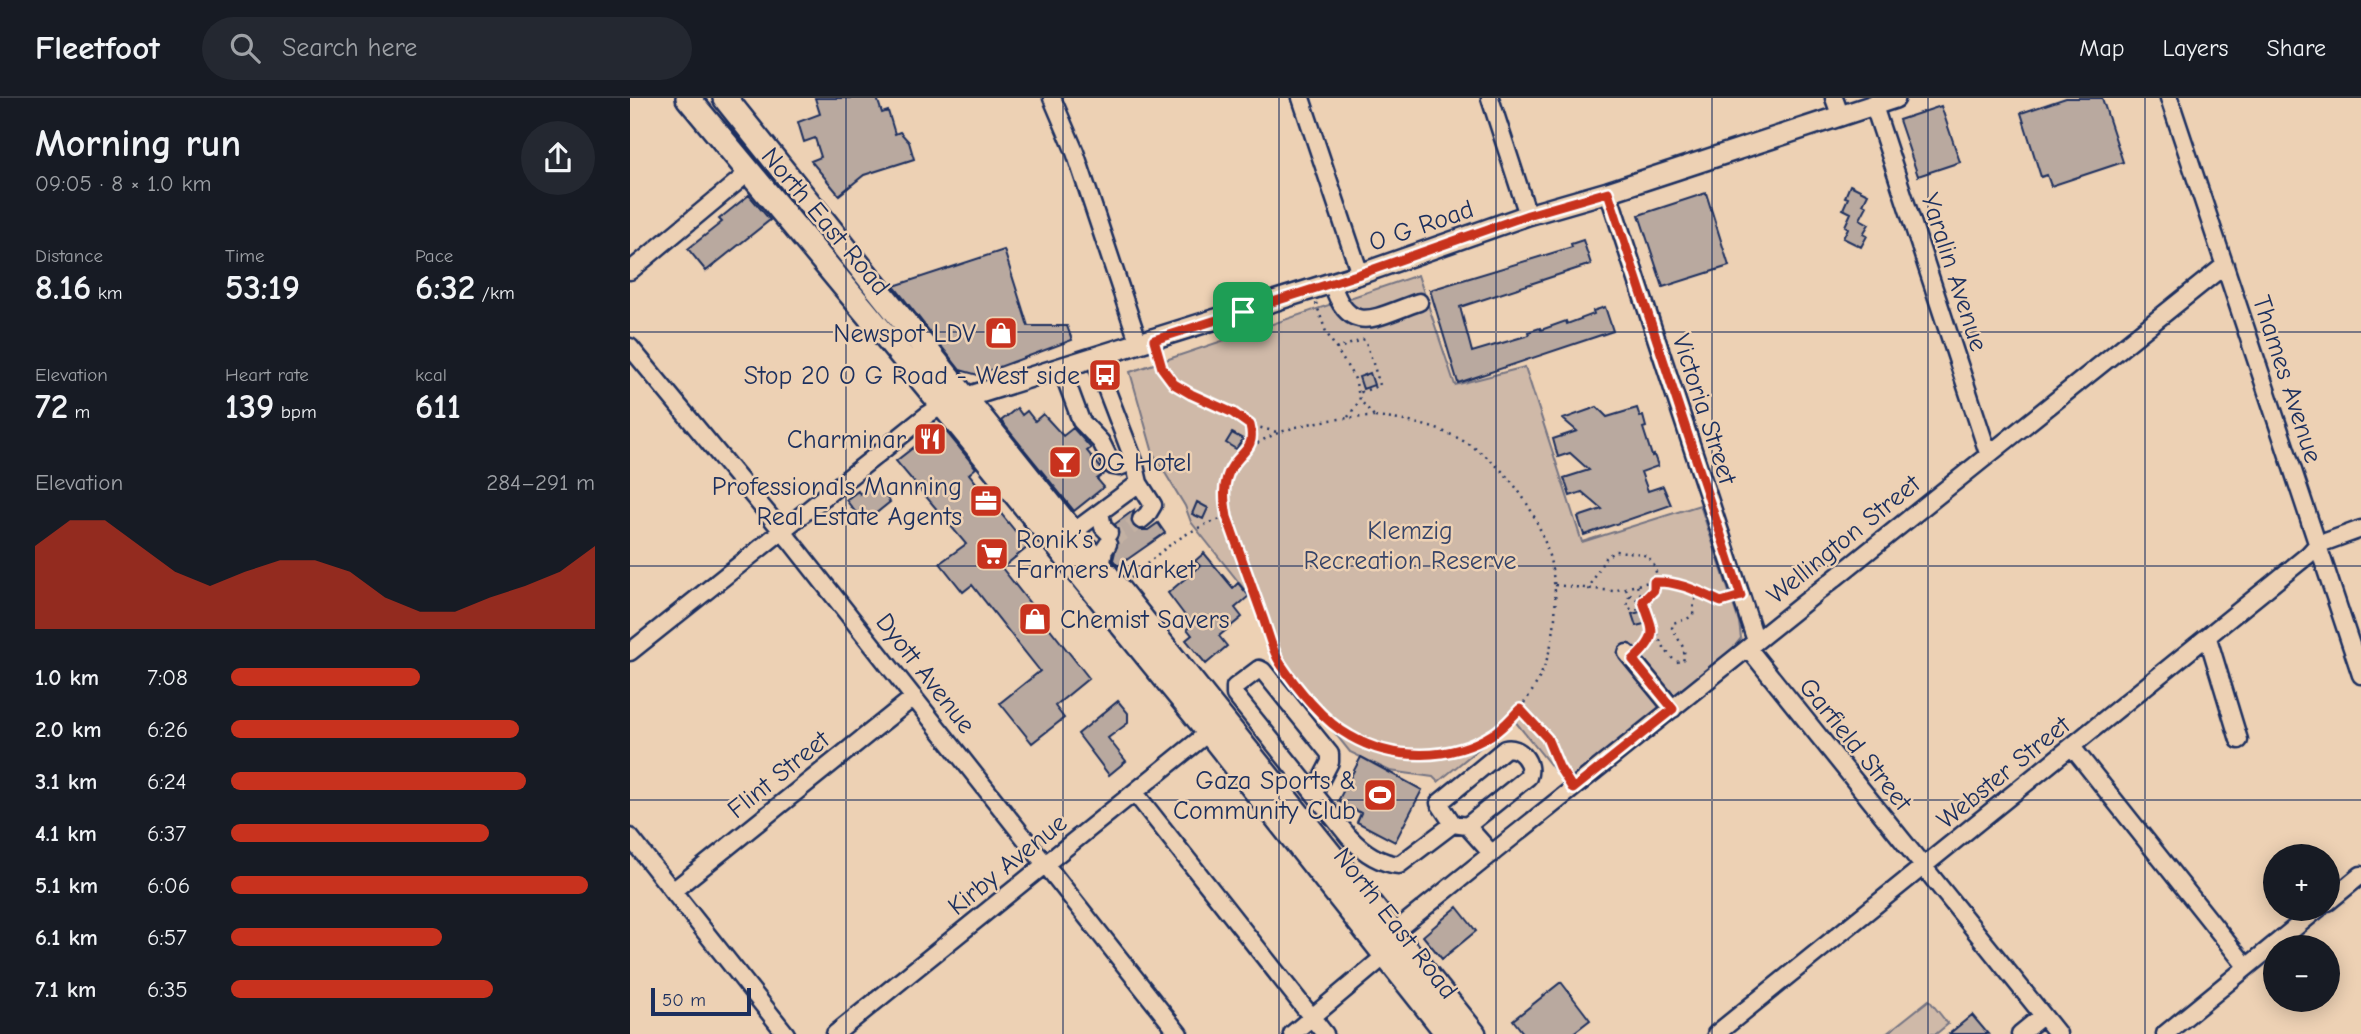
<!DOCTYPE html>
<meta charset="utf-8">
<style>
:root{--surface:#171b24;--page:#242831;--text:#f1f3f6;--muted:#9ea1a6;--line:#363941;--accent:#c8321e}
body{margin:0;font-family:"Comic Neue",sans-serif;background:var(--page);color:var(--text);height:100vh;display:flex;flex-direction:column;font-size:26px;white-space:nowrap}
*{box-sizing:border-box;margin:0}
p{font-size:23px;color:var(--muted)}
.icon{flex:none;width:38px;height:38px;fill:none;stroke:currentColor;stroke-width:2;stroke-linecap:round;stroke-linejoin:round}
.map{position:relative;flex:1;overflow:hidden}
.drawer{display:flex;flex-direction:column;background:var(--surface);width:630px}
.drawer>*{flex:none}
.tools{position:absolute;left:1633px;top:746px;display:grid;gap:14px}
.tools a{display:grid;place-items:center;width:77px;height:77px;border-radius:50%;background:var(--surface);box-shadow:0 4px 18px #0003;font-size:35px}
.scale{position:absolute;left:21px;bottom:18px;width:100px;box-sizing:border-box;padding-left:7px;border:4px solid #1b2f5e;border-top:0;font-size:19px;line-height:24px;white-space:nowrap;color:#1b2f5e;-webkit-text-stroke:5px #edd1b4;paint-order:stroke}
.pin{position:absolute;display:grid;place-items:center;width:60px;height:60px;color:#fff;margin:-30px;border-radius:14px;box-shadow:0 4px 10px #0006}
.round{display:grid;place-items:center;flex:none;width:74px;height:74px;border-radius:37px;background:var(--page)}
.overview{display:flex;align-items:center;justify-content:space-between;height:119px;padding:0 35px}
h1{font-size:38px;font-weight:700;line-height:52px}
.metrics{display:grid;grid-template-columns:repeat(3,1fr);gap:10px;height:119px;padding:7px 35px}
.metrics div{display:grid;align-content:center}
.metrics b{font-size:35px;font-weight:700}
.metrics small{font-size:19px;font-weight:400}
.metrics p{font-size:19px}
.chart{height:196px;padding:14px 35px}
.chart p{display:flex;justify-content:space-between}
.chart svg{width:100%;height:126px;margin-top:7px;fill:var(--accent);opacity:.7}
ul{padding:0 35px;list-style:none;font-size:23px}
li{display:grid;grid-template-columns:112px 84px 1fr;align-items:center;height:52px}
li i{height:18px;border-radius:9px;background:var(--accent)}
header{display:flex;align-items:center;gap:42px;box-sizing:border-box;height:98px;padding:0 35px;background:var(--surface);border-bottom:2px solid var(--line)}
header strong{font-size:33px}
nav{display:flex;gap:38px;margin-inline-start:auto;font-size:24px}
.search{width:490px;height:63px;background:var(--page);display:flex;align-items:center;gap:18px;box-sizing:border-box;padding:0 24px;border-radius:38px;color:var(--muted);font-size:26px}
main{display:flex;flex:1;min-height:0}
.map>svg:first-child{display:block}
.green{fill:#cfb9a8;stroke:#757483;stroke-width:2}
.building{fill:#b9a99f;stroke:#1b2f5e;stroke-width:2}
.lines{fill:none;stroke-linecap:round;stroke-linejoin:round}
.minor-tunnel{stroke:#c3b1a3;stroke-width:16;stroke-dasharray:16 8;stroke-linecap:butt}
.minor-casing{stroke:#1b2f5e;stroke-width:21}
.major-casing{stroke:#1b2f5e;stroke-width:24}
.highway-casing{stroke:#1b2f5e;stroke-width:28}
.path{stroke:#1b2f5e;stroke-width:2.5;stroke-dasharray:2 5;stroke-linecap:butt}
.minor{stroke:#edd1b4;stroke-width:16}
.major{stroke:#edd1b4;stroke-width:19}
.highway{stroke:#edd1b4;stroke-width:23}
.route-casing{stroke:#fff;stroke-width:14}
.route{stroke:#c8321e;stroke-width:9}
.grid{fill:none;stroke:#1b2f5e;stroke-width:2;stroke-opacity:0.55}
.labels{text-anchor:middle;stroke-width:5;stroke-linejoin:round;paint-order:stroke}
.street-label{font-size:26px;fill:#1b2f5e;stroke:#edd1b4}
.poi-label{font-size:26px;fill:#1b2f5e;stroke:#edd1b4;text-anchor:end}
.park-label{font-size:26px;fill:#364469;stroke:#edd1b4}
</style>
<header>
<strong>Fleetfoot</strong>
<div class="search"><svg class="icon" aria-label="search" viewBox="0 0 24 24"><circle cx="10" cy="10" r="6"/><path d="M15 15l6 6"/></svg>Search here</div>
<nav><a>Map</a><a>Layers</a><a>Share</a></nav>
</header>
<main>
<section class="drawer">
<div class="overview"><div><h1>Morning run</h1><p>09:05 · 8 × 1.0 km</p></div><a class="round"><svg class="icon" aria-label="share" viewBox="0 0 24 24"><path d="M12 15V3M7 8l5-5 5 5M5 13v7h14v-7"/></svg></a></div>
<div class="metrics">
<div><p>Distance</p><b>8.16<small> km</small></b></div>
<div><p>Time</p><b>53:19</b></div>
<div><p>Pace</p><b>6:32<small> /km</small></b></div>
</div>
<div class="metrics">
<div><p>Elevation</p><b>72<small> m</small></b></div>
<div><p>Heart rate</p><b>139<small> bpm</small></b></div>
<div><p>kcal</p><b>611</b></div>
</div>
<div class="chart"><p><span>Elevation</span>284–291 m</p>
<svg viewBox="0 0 160 44" preserveAspectRatio="none"><path d="M0 44V15L10 6L20 6L30 15L40 24L50 29L60 24L70 20L80 20L90 24L100 33L110 38L120 38L130 33L140 29L150 24L160 15V44z"/></svg>
</div>
<ul>
<li><b>1.0 km</b>7:08<i style="width:52%"></i></li>
<li><b>2.0 km</b>6:26<i style="width:79%"></i></li>
<li><b>3.1 km</b>6:24<i style="width:81%"></i></li>
<li><b>4.1 km</b>6:37<i style="width:71%"></i></li>
<li><b>5.1 km</b>6:06<i style="width:98%"></i></li>
<li><b>6.1 km</b>6:57<i style="width:58%"></i></li>
<li><b>7.1 km</b>6:35<i style="width:72%"></i></li>
</ul>
</section>
<div class="map">
<svg width="1731" height="936" viewBox="0 0 1731 936">
<rect width="100%" height="100%" fill="#edd1b4"/>
<filter id="ink" filterUnits="userSpaceOnUse"><feTurbulence type="fractalNoise" baseFrequency=".0143" numOctaves="2"/><feDisplacementMap in="SourceGraphic" scale="14" xChannelSelector="R" yChannelSelector="G"/><feConvolveMatrix kernelMatrix="1 2 1 2 8 2 1 2 1" color-interpolation-filters="sRGB"/></filter>
<g filter="url(#ink)">
<path class="green" d="M 788,177 L 825,287 L 895,269 L 952,444 L 1070,407 L 1109,524 L 1111,540 L 1099,555 L 936,686 L 884,622 L 808,684 L 803,679 L 760,673 L 720,654 L 647,563 L 626,506 L 561,424 L 555,408 L 523,355 L 500,274 Z
M 1299,902 L 1318,926 L 1306,936 L 1256,936 Z"/>
<path class="building" d="M 185,0 L 247,0 L 252,15 L 258,13 L 265,36 L 270,34 L 279,44 L 284,61 L 234,77 L 209,97 L 181,63 L 191,59 L 185,40 L 174,44 L 168,24 L 190,16 Z
M 1436,0 L 1472,0 L 1493,64 L 1421,88 L 1417,77 L 1411,79 L 1391,15 Z
M 1311,8 L 1330,64 L 1288,78 L 1269,22 Z
M 1220,87 L 1238,96 L 1233,106 L 1237,108 L 1230,121 L 1239,126 L 1233,136 L 1237,138 L 1231,149 L 1213,140 L 1218,130 L 1215,128 L 1221,115 L 1213,111 L 1218,100 L 1215,99 Z
M 1076,95 L 1099,168 L 1033,189 L 1009,117 Z
M 119,97 L 140,122 L 76,173 L 58,151 L 92,124 L 89,121 Z
M 953,142 L 961,166 L 830,209 L 842,254 L 899,237 L 898,234 L 910,230 L 911,232 L 936,223 L 937,226 L 964,216 L 963,213 L 975,209 L 983,233 L 828,285 L 800,192 L 942,149 L 941,146 Z
M 374,152 L 398,228 L 437,228 L 442,242 L 348,277 L 330,272 L 264,188 Z
M 740,275 L 744,287 L 733,291 L 729,279 Z
M 967,309 L 977,319 L 1007,310 L 1010,319 L 1013,318 L 1016,329 L 1013,330 L 1022,358 L 1024,357 L 1028,368 L 1011,374 L 1018,393 L 1033,388 L 1041,407 L 954,437 L 948,419 L 972,411 L 952,394 L 940,398 L 934,380 L 959,372 L 940,355 L 928,359 L 923,341 L 947,333 L 933,321 Z
M 387,310 L 392,317 L 397,313 L 405,323 L 413,316 L 433,338 L 443,330 L 461,350 L 457,353 L 475,375 L 467,381 L 474,389 L 444,413 L 371,323 Z
M 306,332 L 315,332 L 346,370 L 339,376 L 398,449 L 372,470 L 459,580 L 425,608 L 434,620 L 402,645 L 370,605 L 410,573 L 342,487 L 333,494 L 310,465 L 336,446 L 266,363 Z
M 602,335 L 613,341 L 606,351 L 596,345 Z
M 245,385 L 260,404 L 234,425 L 216,402 L 228,393 L 230,396 Z
M 567,404 L 578,410 L 573,421 L 562,416 Z
M 504,412 L 501,423 L 503,429 L 508,432 L 518,432 L 528,425 L 535,435 L 488,468 L 483,462 L 489,437 L 485,426 Z
M 574,455 L 603,490 L 608,485 L 619,498 L 605,510 L 612,519 L 589,538 L 597,548 L 576,566 L 556,542 L 562,537 L 557,531 L 562,527 L 538,495 L 570,468 L 565,463 Z
M 1014,513 L 1018,525 L 1006,528 L 1002,516 Z
M 488,603 L 498,615 L 498,625 L 478,640 L 496,663 L 479,677 L 448,636 Z
M 731,659 L 792,692 L 765,744 L 727,724 L 731,715 L 708,703 Z
M 827,809 L 846,833 L 812,861 L 793,838 Z
M 931,884 L 960,922 L 942,936 L 894,936 L 883,922 Z
M 1342,917 L 1358,936 L 1319,936 Z"/>
<g class="lines">
<path class="minor-tunnel" d="M 479,435 L 488,438 L 511,422"/>
<defs>
<path id="minor" d="M 422,0 L 445,54 L 509,246
M 671,0 L 730,176
M 860,0 L 898,117
M 1204,0 L 1211,19
M 1539,0 L 1731,577
M 1244,8 L 1358,355
M 978,94 L 1126,543
M 0,173 L 119,74
M 702,185 C 719,241 747,218 789,204
M 0,249 L 162,445 L 549,936
M 431,269 L 451,323 L 471,344 L 483,368 L 489,369 L 504,363
M 509,385 L 523,407 L 517,417 L 511,422
M 470,414 L 473,429 L 479,435
M 442,435 L 509,385 L 504,363 L 464,259
M 471,470 L 474,452 L 478,446
M 1578,540 L 1609,642
M 1118,550 L 1428,936
M 0,554 L 297,317 L 313,307
M 997,555 L 1043,611
M 1442,649 L 1616,868
M 505,695 L 695,936
M 684,695 L 700,664 L 700,656 L 633,573 L 629,571 L 605,589 L 605,597 L 719,739 C 732,753 749,765 769,767 L 823,726
M 837,728 L 898,679 C 904,665 889,647 875,651 L 809,705 L 823,726 L 837,728 L 862,756
M 0,739 L 156,936
M 44,792 L 284,599
M 1698,804 L 1731,777
M 764,834 L 1595,167
M 205,936 L 579,634
M 662,936 L 756,857
M 1086,936 L 1678,457 L 1687,447 L 1731,431
M 1390,936 L 1412,918
M 1535,936 L 1689,810"/>
<path id="major" d="M 334,300 L 730,176 L 898,117 L 978,94 L 1265,0"/>
<path id="highway" d="M 58,0 L 330,328 L 579,634 L 818,936
M 95,0 L 844,936"/>
</defs>
<use href="#minor" class="minor-casing"/>
<use href="#major" class="major-casing"/>
<use href="#highway" class="highway-casing"/>
<path class="path" d="M 686,205 L 696,234 L 725,281 L 730,302 L 745,319
M 706,251 L 735,241 L 750,287 L 729,295
M 528,255 L 536,278 L 553,292 L 603,315 L 620,327 L 647,334
M 718,319 L 730,302
M 745,319 C 776,322 808,328 835,344 C 930,399 959,544 879,622 C 848,653 803,663 761,653 C 720,644 694,620 669,588 C 662,580 654,572 649,563 C 641,550 637,533 632,519 C 620,485 609,452 597,419 C 595,408 592,397 595,386 C 608,331 697,319 745,319 Z
M 619,351 L 621,334 L 620,327
M 501,480 C 533,451 554,432 597,419
M 925,487 L 983,493 L 1019,484 L 1036,484 L 1066,492 L 1091,504 L 1098,502
M 1007,488 L 1014,504
M 996,491 C 1000,501 1011,501 1016,510 C 1027,530 1028,547 1046,564 L 1053,563 C 1058,549 1047,542 1042,530 L 1043,525 L 1057,521 L 1063,517 L 1064,505 L 1068,493
M 958,492 L 975,460 L 985,453 C 1013,456 1023,452 1028,484
M 999,498 L 997,509 L 1003,512 L 1016,510
M 1014,503 L 1025,492 L 1024,484
M 1012,553 L 1023,531
M 890,611 L 917,640 L 935,680"/>
<use href="#minor" class="minor"/>
<use href="#major" class="major"/>
<use href="#highway" class="highway"/>
</g>
</g>
<g class="lines" filter="url(#ink)">
<defs>
<path id="route" d="M 978,94 L 1111,498 L 1091,504 C 1069,494 1049,483 1024,484 L 1024,492 L 1013,503 C 1022,533 1031,536 1003,562 L 1043,611 L 943,691 L 929,669 L 917,640 L 890,611 C 882,619 873,630 863,636 C 821,663 763,663 720,638 C 694,624 666,589 650,565 C 642,552 638,534 633,520 C 621,486 609,453 597,419 C 594,402 592,386 601,370 C 612,352 626,351 620,327 L 603,315 L 561,296 L 544,286 L 532,270 L 524,242 L 730,176 L 898,117 Z"/>
</defs>
<use href="#route" class="route-casing"/>
<use href="#route" class="route"/>
</g>
<path class="grid" d="M 216,0 L 216,936M 433,0 L 433,936M 649,0 L 649,936M 866,0 L 866,936M 1082,0 L 1082,936M 1298,0 L 1298,936M 1515,0 L 1515,936M 0,234 L 1731,234M 0,468 L 1731,468M 0,702 L 1731,702"/>
<defs>
<symbol id="shop-square" viewBox="-11 -11 22 22"><rect x="-9" y="-9" width="18" height="18" rx="4" fill="#c8321e" stroke="#edd1b4"/><path d="M-5-2.5h2.3a2.7 3.5 0 0 1 5.4 0H5L5.5 6h-11ZM-1.5-2.5h3a1.5 2.3 0 0 0-3 0Z" fill="#fff"/></symbol>
<symbol id="bus-square" viewBox="-11 -11 22 22"><rect x="-9" y="-9" width="18" height="18" rx="4" fill="#c8321e" stroke="#edd1b4"/><path d="M-5-6H5V4H4V6H2V4H-2V6H-4V4H-5ZM-3.5-4V0h7V-4ZM-3.5 1.2v1.5H-2V1.2ZM2 1.2v1.5H3.5V1.2Z" fill="#fff"/></symbol>
<symbol id="restaurant-square" viewBox="-11 -11 22 22"><rect x="-9" y="-9" width="18" height="18" rx="4" fill="#c8321e" stroke="#edd1b4"/><path d="M-5-6h1v4h1v-4h1v4h1v-4h1v5L-1.5 .5V6h-2V.5L-5-1ZM5-6V6H3V1.5H1.5Q1.5-4 5-6Z" fill="#fff"/></symbol>
<symbol id="bar-square" viewBox="-11 -11 22 22"><rect x="-9" y="-9" width="18" height="18" rx="4" fill="#c8321e" stroke="#edd1b4"/><path d="M-6-5H6L.8 .8V4.5H3.5V6h-7V4.5H-.8V.8Z" fill="#fff"/></symbol>
<symbol id="office-square" viewBox="-11 -11 22 22"><rect x="-9" y="-9" width="18" height="18" rx="4" fill="#c8321e" stroke="#edd1b4"/><path d="M-6-3h4V-5.5h4V-3h4V5H-6ZM-1-4.5V-3h2v-1.5ZM-6 0V1H6V0Z" fill="#fff"/></symbol>
<symbol id="supermarket-square" viewBox="-11 -11 22 22"><rect x="-9" y="-9" width="18" height="18" rx="4" fill="#c8321e" stroke="#edd1b4"/><path d="M-6-5.5h2.5l.6 2H6L4.5 2H-2.5L-4.4-4H-6ZM-1.5 3.2a1.3 1.3 0 1 0 .1 0ZM3 3.2a1.3 1.3 0 1 0 .1 0Z" fill="#fff"/></symbol>
<symbol id="stadium-square" viewBox="-11 -11 22 22"><rect x="-9" y="-9" width="18" height="18" rx="4" fill="#c8321e" stroke="#edd1b4"/><path d="M0-5a6.5 5 0 1 0 0 10a6.5 5 0 1 0 0-10ZM-3.5-1.8h7v3.6h-7Z" fill="#fff"/></symbol>
</defs>
<g fill-rule="evenodd">
<use href="#shop-square" x="352" y="216" width="38" height="38"/>
<use href="#bus-square" x="456" y="258" width="38" height="38"/>
<use href="#restaurant-square" x="281" y="322" width="38" height="38"/>
<use href="#bar-square" x="416" y="345" width="38" height="38"/>
<use href="#office-square" x="337" y="384" width="38" height="38"/>
<use href="#supermarket-square" x="343" y="437" width="38" height="38"/>
<use href="#shop-square" x="386" y="502" width="38" height="38"/>
<use href="#stadium-square" x="731" y="678" width="38" height="38"/>
</g>
<g class="labels">
<g class="street-label">
<text transform="translate(196 123) rotate(50)" y="9">North East Road</text>
<text transform="translate(791 127) rotate(-19)" y="9">O G Road</text>
<text transform="translate(1325 174) rotate(72)" y="9">Yaralin Avenue</text>
<text transform="translate(1658 281) rotate(72)" y="9">Thames Avenue</text>
<text transform="translate(1075 311) rotate(72)" y="9">Victoria Street</text>
<text transform="translate(1213 441) rotate(-39)" y="9">Wellington Street</text>
<text transform="translate(296 575) rotate(52)" y="9">Dyott Avenue</text>
<text transform="translate(1226 646) rotate(51)" y="9">Garfield Street</text>
<text transform="translate(1373 674) rotate(-39)" y="9">Webster Street</text>
<text transform="translate(148 676) rotate(-39)" y="9">Flint Street</text>
<text transform="translate(377 766) rotate(-39)" y="9">Kirby Avenue</text>
<text transform="translate(766 825) rotate(52)" y="9">North East Road</text>
</g>
<g class="poi-label">
<text x="346" y="244">Newspot LDV</text>
<text x="450" y="286">Stop 20 O G Road - West side</text>
<text x="276" y="350">Charminar</text>
<text x="460" y="373" text-anchor="start">OG Hotel</text>
<text x="332" y="397">Professionals Manning<tspan x="332" dy="30">Real Estate Agents</tspan></text>
<text x="386" y="450" text-anchor="start">Ronik’s<tspan x="386" dy="30">Farmers Market</tspan></text>
<text x="430" y="530" text-anchor="start">Chemist Savers</text>
<text x="726" y="691">Gaza Sports &amp;<tspan x="726" dy="30">Community Club</tspan></text>
</g>
<g class="park-label">
<text x="780" y="441">Klemzig<tspan x="780" dy="30">Recreation Reserve</tspan></text>
</g>
</g>
</svg>
<div class="tools">
<a>+</a>
<a>−</a>
</div>
<div class="scale">50 m</div>
<div class="pin" style="left:613px;top:214px;background:#1e9e55"><svg class="icon" aria-label="arrive" viewBox="0 0 24 24"><path d="M6 21V4h12l-3 4 3 4H6"/></svg></div>
</div>
</main>
